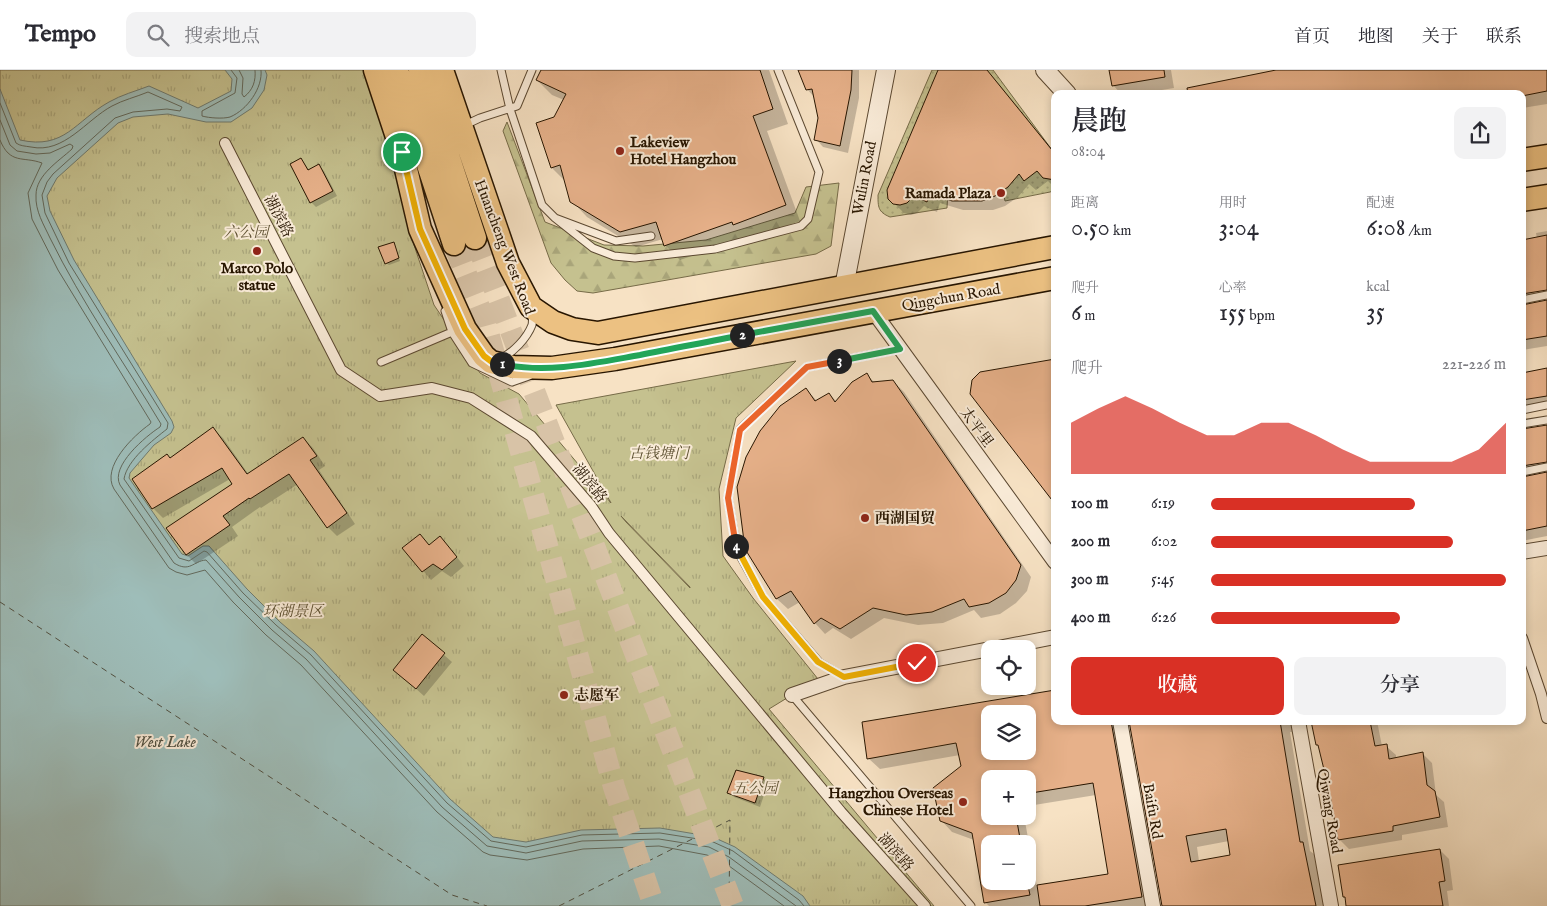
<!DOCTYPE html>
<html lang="zh">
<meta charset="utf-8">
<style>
:root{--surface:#fff;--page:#f2f2f3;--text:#2b2b33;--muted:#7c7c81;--line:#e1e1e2;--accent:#d93025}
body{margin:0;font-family:"IM FELL English","Noto Serif SC",serif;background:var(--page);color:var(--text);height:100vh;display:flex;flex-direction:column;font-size:19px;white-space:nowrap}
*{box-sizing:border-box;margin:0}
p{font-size:16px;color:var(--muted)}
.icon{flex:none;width:28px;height:28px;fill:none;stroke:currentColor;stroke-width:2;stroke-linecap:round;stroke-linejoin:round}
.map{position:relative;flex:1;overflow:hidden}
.side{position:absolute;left:1051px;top:20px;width:475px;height:635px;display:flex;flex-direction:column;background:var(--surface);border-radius:10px;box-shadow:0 2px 8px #0003}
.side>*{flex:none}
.tools{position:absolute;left:981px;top:570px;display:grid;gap:10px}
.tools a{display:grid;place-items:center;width:55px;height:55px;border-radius:10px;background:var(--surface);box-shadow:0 2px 8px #0003;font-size:25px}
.pin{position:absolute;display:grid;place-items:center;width:42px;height:42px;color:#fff;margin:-21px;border:2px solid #fff;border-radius:50%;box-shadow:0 1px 5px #0007}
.km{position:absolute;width:25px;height:25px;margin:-12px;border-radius:50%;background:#222;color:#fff;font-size:14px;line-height:25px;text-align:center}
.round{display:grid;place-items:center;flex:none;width:52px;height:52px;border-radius:10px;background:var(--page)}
.headline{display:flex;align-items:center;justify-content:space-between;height:85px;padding:0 20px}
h1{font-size:28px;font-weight:600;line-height:38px}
.stats{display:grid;grid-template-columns:repeat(3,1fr);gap:8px;height:85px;padding:5px 20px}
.stats div{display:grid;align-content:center}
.stats b{font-size:25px;font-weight:600}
.stats small{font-size:14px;font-weight:400}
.stats p{font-size:14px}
.chart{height:140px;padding:10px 20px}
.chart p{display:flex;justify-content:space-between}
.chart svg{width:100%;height:90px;margin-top:5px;fill:var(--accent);opacity:.7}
.primary-button{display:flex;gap:10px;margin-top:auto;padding:10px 20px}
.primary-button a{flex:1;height:58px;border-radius:10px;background:var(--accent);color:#fff;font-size:20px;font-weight:600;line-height:58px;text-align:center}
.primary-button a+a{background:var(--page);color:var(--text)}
ul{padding:0 20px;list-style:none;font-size:16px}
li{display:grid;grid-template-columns:80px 60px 1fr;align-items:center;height:38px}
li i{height:12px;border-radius:6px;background:var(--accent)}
header{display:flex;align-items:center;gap:30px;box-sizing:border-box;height:70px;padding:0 25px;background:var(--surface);border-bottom:1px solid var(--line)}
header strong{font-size:24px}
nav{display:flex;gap:28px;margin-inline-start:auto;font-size:18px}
.search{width:350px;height:45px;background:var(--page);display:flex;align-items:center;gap:12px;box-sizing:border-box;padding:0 18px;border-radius:10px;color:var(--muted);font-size:19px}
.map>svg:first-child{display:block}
.grass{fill:url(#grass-dots);stroke:#766b48}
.forest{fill:url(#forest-firs);stroke:#766b48}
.park{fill:url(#park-tufts);stroke:#766b48;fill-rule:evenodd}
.water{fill:#9ebdb9;stroke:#6e7a6f}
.shadow{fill:#0003;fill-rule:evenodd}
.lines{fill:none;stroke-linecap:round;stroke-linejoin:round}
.shore{stroke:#62695c;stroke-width:1}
.ferry{stroke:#515041;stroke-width:1;stroke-dasharray:6 5;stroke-linecap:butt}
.building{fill:#e7b18a;stroke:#271500;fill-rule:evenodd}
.primary-tunnel{stroke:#d8c3a7;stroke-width:22;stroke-dasharray:22 11;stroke-linecap:butt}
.service-casing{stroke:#5b4831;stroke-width:9}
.pedestrian-casing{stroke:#5b4831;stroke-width:12}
.minor-casing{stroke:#5b4831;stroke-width:16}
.tertiary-casing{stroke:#5b4831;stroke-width:20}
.primary-casing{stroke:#271500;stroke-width:25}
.service{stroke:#faecd9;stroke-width:7}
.pedestrian{stroke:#faecd9;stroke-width:10}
.minor{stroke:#faecd9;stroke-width:14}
.tertiary{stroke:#faecd9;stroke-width:18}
.primary{stroke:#ecc182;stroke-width:22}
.split-1-casing{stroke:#fff;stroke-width:10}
.split-2-casing{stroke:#fff;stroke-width:10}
.split-3-casing{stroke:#fff;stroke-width:10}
.split-4-casing{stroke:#fff;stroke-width:10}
.split-5-casing{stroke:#fff;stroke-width:10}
.split-1{stroke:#f5b400;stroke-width:6}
.split-2{stroke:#22a559;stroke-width:6}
.split-3{stroke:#22a559;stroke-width:6}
.split-4{stroke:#f0652b;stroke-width:6}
.split-5{stroke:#f5b400;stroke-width:6}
.poi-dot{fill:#8f2418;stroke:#faecd9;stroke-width:2}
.labels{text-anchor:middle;stroke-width:4;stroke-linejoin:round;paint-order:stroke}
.poi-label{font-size:15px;font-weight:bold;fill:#271500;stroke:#faecd9;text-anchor:start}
.street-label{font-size:15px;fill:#271500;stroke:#faecd9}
.park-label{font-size:15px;font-style:italic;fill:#5e5132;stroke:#faecd9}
.water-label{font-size:16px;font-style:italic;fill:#515041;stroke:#faecd9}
</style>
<header>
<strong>Tempo</strong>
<div class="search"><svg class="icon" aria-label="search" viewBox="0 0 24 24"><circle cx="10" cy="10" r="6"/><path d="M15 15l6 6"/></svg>搜索地点</div>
<nav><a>首页</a><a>地图</a><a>关于</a><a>联系</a></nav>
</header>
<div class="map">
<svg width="1547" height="836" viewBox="0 0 1547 836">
<defs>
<pattern id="grass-dots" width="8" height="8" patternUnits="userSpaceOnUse" patternTransform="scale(1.25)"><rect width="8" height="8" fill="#c5c18f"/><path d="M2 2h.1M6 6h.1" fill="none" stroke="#a9a57a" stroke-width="1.8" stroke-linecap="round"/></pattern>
<pattern id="forest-firs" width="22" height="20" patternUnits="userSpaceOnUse" patternTransform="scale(1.25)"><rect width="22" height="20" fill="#c5c18f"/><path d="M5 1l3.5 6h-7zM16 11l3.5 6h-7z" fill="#a9a57a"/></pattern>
<pattern id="park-tufts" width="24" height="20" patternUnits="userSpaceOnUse" patternTransform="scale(1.25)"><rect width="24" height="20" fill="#c5c18f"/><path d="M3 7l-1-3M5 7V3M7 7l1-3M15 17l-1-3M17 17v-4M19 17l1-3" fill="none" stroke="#a9a57a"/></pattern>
</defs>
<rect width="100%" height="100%" fill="#f7e2c4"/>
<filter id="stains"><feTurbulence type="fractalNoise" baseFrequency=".004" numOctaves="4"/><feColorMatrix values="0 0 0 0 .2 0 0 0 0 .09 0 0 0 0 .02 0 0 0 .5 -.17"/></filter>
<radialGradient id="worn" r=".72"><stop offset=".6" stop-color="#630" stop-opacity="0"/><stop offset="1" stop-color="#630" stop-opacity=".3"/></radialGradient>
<path class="grass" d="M 932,0 L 993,0 L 1055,84 L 1055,120 L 1050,122 L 1005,131 L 1001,111 L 948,120 L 947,138 L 890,147 C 878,142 878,137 878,125 Z"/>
<path class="forest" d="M 507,52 L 545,152 L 604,175 L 643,176 L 706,170 L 795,143 L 806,117 L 839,113 L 831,176 L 816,184 L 593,223 L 577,221 L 565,210 L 551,193 L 503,61 Z"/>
<path class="park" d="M 0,0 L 364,0 L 389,64 L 410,163 L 434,235 L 480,303 L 519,324 L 611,433 L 556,335 L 796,291 L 736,348 L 719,419 L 723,486 L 753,528 L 818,609 L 769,639 L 934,836 L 0,836 ZM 621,446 L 690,517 L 690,518 L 626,452 Z"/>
<path class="water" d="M 225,0 L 265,0 L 267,5 L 264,20 L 252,38 L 231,52 L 206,52 L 168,44 L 133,47 L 118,53 L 57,108 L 47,126 L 50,141 L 74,190 L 172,351 L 174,357 L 171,363 L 154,375 L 130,403 L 129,408 L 182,484 L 188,486 L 203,476 L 209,476 L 247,519 L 280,552 L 314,581 L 450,729 L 493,767 L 526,772 L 581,760 L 660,758 L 713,767 L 735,777 L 803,826 L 810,836 L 0,836 L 0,19 L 20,70 C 65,80 75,51 109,32 C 121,25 136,21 149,16 L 198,38 L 231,21 L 232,9 Z"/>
<path class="shadow" d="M 542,0 L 769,0 L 788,54 L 767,61 L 800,151 L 749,169 L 747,167 L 680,190 L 665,175 L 663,169 L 636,177 L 587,147 L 572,131 L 566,112 L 552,98 L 537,54 L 555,48 L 564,30 L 552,25 L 537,10 Z
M 799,0 L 859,0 L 859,28 L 848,83 L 823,77 L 816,69 L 820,48 L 815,28 L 807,19 Z
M 939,0 L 987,0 L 989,2 L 1055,83 L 1055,118 L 1048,111 L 1036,120 L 1029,114 L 1018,127 L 1005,136 L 993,140 L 963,140 L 940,133 L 937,142 L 924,136 L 917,143 L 911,145 L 904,143 L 889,128 Z
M 1110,0 L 1171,0 L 1174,18 L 1138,24 L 1121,24 L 1113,15 Z
M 1283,0 L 1547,0 L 1547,34 L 1522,38 L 1522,24 Z
M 301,89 L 309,100 L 319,96 L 324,101 L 337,126 L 316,137 L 311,132 Z
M 1547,161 L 1547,276 L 1522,280 L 1522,172 L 1537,169 L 1536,163 Z
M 393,174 L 400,191 L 389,195 L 386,193 Z
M 1547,300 L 1547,335 L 1522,340 L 1522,304 Z
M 867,305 L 875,313 L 893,311 L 904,322 L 1031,507 L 1027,521 L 1016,533 L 1000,544 L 981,548 L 974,540 L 943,553 L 918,555 L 884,548 L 851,569 L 833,558 L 825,564 L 815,553 L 800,532 L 788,539 L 777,529 L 746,478 L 806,319 L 817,331 L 829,324 L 837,332 Z
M 1547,357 L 1547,466 L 1522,471 L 1522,360 Z
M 213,359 L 223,368 L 249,405 L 303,368 L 313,378 L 325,396 L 319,400 L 355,454 L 337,466 L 328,457 L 298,414 L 261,438 L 260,437 L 232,457 L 238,466 L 196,494 L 186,484 L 233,414 L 230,409 L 163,448 L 153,438 L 171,389 Z
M 420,465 L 430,476 L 448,476 L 464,496 L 451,507 L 442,501 L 431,510 L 404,478 Z
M 422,566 L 452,592 L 424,626 L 395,600 Z
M 1055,621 L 1055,651 L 1291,651 L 1293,662 L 1290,662 L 1310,781 L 1314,784 L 1324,836 L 1163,836 L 1131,653 L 1125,656 L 1153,836 L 989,836 L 986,833 L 974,770 L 952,762 L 941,750 L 962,697 L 960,685 L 880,699 L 868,688 L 864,653 ZM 990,644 L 1028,644 L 1028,681 L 990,681 ZM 990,709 L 1028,709 L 1028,736 L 1096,725 L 1109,805 L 1037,817 L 1024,746 L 990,746 ZM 1229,771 L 1232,786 L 1199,791 L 1197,777 ZM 990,774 L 1028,774 L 1028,811 L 990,811 Z
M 1312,651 L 1377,651 L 1382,676 L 1386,676 L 1396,685 L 1396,689 L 1423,684 L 1432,693 L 1436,725 L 1444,732 L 1448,757 L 1402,765 L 1402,770 L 1349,779 L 1339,769 L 1321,679 L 1317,675 Z
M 763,708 L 768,713 L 760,737 L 734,727 L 729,722 Z
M 1440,780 L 1449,789 L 1453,820 L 1447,821 L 1449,836 L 1348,836 L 1346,829 L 1344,827 Z"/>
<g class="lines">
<path class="shore" d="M 231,0 L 237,8 L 235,23 L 202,41 L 202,46 C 209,48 223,49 230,47 C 247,40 263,18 261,0
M 239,0 L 243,8 L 242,24 L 244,27 C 253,20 256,11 255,0
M 0,33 L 16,73 C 20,76 25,76 31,77 C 64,84 86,50 112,36 C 123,30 136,27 148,22 L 182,37 L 180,41 L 167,39 L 133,42 L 115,48 L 53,104 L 47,112 L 42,125 L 45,143 L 69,193 L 168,353 L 167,359 C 153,370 127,390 124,409 L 179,488 L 189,491 L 204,481 L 207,482 L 243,523 L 276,555 L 311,585 L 447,733 L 491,771 L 526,777 L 582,765 L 660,763 L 711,771 L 733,781 L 799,830 L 804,836
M 0,50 L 10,75 L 17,81 L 36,84 L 50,83 L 70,74 L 73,76 L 72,79 C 59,91 36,105 36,125 C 35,141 44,155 50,168 C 82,233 124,292 161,354 L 160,357 C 146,366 110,396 120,415 L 174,493 C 190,503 193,491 206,490 L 239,527 L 272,560 L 306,589 L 442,737 L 487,776 L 526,783 L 582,771 L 659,769 L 709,777 L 729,787 L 796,836
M 0,70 C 10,95 23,86 42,93 L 28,123 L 32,149 L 58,200 L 151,352 L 150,354 C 133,366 101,397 114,419 L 169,498 L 176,502 L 187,505 L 205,500 L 233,532 L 266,565 L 301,595 L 437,742 L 483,782 L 490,785 L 527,790 L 583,779 L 659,776 L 707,785 L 725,793 L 784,836"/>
<path class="ferry" d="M 0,532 L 452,825 L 487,836
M 559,836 L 730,750 L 729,836"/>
</g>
<path class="building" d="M 541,0 L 760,0 L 773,39 L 753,46 L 786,135 L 733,155 L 732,152 L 664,176 L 656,152 L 620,162 L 570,132 L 560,95 L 551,98 L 536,53 L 554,47 L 566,24 L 536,10 Z
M 798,0 L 852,0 L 851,20 L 840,76 L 814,70 L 818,48 L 812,19 L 806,20 Z
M 938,0 L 987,0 L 1052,80 L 1055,87 L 1055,110 L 1043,108 L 1037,101 L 1024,111 L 1019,104 L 1008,117 L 995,126 L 982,131 L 952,131 L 930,124 L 927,132 L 914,126 L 907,133 L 900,135 L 893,134 L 888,129 L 887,120 Z
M 1109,0 L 1164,0 L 1165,7 L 1112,16 Z
M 1276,0 L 1547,0 L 1547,21 L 1522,26 L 1522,24 L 1188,24 L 1187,18 Z
M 301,88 L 308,100 L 319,94 L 333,121 L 310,133 L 290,94 Z
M 1547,165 L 1547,220 L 1522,224 L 1522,170 Z
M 394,172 L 399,188 L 385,194 L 378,177 Z
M 1547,230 L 1547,266 L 1522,270 L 1522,235 Z
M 1055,289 L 1055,434 L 970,324 L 972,310 L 980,302 Z
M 1547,298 L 1547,326 L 1522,330 L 1522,303 Z
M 867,303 L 872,312 L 893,310 L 1021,495 L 1016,510 L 1006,523 L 989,533 L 969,537 L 964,529 L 932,542 L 906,545 L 873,538 L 840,559 L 821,548 L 814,554 L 791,521 L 776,529 L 745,479 L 737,417 L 746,387 L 760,361 L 780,336 L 806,318 L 815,331 L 829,323 L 835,332 L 852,312 Z
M 1547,355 L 1547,392 L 1522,396 L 1522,359 Z
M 213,357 L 247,404 L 303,367 L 317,386 L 310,390 L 347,443 L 327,458 L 289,404 L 250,429 L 249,428 L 223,446 L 230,455 L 186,485 L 166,458 L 232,414 L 222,398 L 152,439 L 132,409 L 167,384 L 170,388 Z
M 1547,402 L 1547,456 L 1522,461 L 1522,407 Z
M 420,464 L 429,475 L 440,466 L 457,487 L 442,500 L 433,494 L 422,502 L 402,478 Z
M 422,564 L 445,583 L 416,619 L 393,600 Z
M 1055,620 L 1055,651 L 1111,651 L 1142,827 L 1085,836 L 1040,836 L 1037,815 L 1108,804 L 1093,713 L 1031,723 L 1029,709 L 990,709 L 990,746 L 1016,746 L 1021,774 L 990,774 L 990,811 L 1027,811 L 1030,825 L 984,833 L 972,763 L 940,751 L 933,718 L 961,696 L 956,673 L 867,689 L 862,652 ZM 990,644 L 1028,644 L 1028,681 L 990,681 Z
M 1129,651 L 1280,651 L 1300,772 L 1303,772 L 1316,836 L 1162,836 ZM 1226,759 L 1230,785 L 1191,792 L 1186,766 Z
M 1311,651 L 1370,651 L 1375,676 L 1387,674 L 1389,689 L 1423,682 L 1427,715 L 1435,721 L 1440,747 L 1393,756 L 1393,761 L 1338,770 L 1329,720 L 1318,675 L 1316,675 Z
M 736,700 L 764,707 L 755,733 L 727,723 Z
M 1440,779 L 1445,811 L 1439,812 L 1443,836 L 1346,836 L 1345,827 L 1343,827 L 1338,795 Z"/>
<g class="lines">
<path class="primary-tunnel" d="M 475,168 L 733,836
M 454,174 L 485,252 L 614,717 L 654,836"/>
<defs>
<path id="service" d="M 501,0 L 510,39 L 542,135 L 555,148 L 616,171 L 651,166
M 465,55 L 480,48 L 517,36 L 532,0
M 555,148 L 593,178 L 614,186 L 635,188 L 715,179 L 801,156 L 808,149 L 819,102 L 778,0
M 1522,230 L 1547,225
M 445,241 L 452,262 L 472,293 L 512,312 L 529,306
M 501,288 C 513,283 527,268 532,255 C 533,251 532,247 532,243
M 381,292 L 452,262
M 1522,340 L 1547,335
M 1522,354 L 1547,350
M 1522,402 L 1547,397
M 844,607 L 819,592 L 763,527 L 737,480 L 728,428 L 740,359 L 807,297 L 900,279
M 792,625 L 971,836"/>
<path id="pedestrian" d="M 225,73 L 341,300 L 380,326 L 432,318 L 471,328 L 531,366 L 591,436 L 609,463 L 841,742 L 925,836
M 1522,568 L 1541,624 L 1547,648"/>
<path id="minor" d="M 873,241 L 1055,492
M 1522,482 L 1547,478
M 993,579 L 1055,567
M 792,625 L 844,607 L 990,579
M 1120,651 L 1153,836
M 1298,651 L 1331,836"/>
<path id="tertiary" d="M 1045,0 L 1067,24
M 844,217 L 886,0"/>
<path id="primary" d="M 375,0 L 402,82 L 420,159 L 465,259 L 484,286 L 491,292 L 513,297 L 552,298 L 615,289 L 1055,208
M 397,0 L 454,174
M 420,0 L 475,168
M 442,0 L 508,193 L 531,237 L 553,252 L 572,259 L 598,263 L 1055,177
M 1522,90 L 1547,86
M 1522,130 L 1547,126"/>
</defs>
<use href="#service" class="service-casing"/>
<use href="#pedestrian" class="pedestrian-casing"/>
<use href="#minor" class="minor-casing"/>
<use href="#tertiary" class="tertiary-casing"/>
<use href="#primary" class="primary-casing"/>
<use href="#service" class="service"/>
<use href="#pedestrian" class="pedestrian"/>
<use href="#minor" class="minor"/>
<use href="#tertiary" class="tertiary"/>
<use href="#primary" class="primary"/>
</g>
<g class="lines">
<defs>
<path id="split-1" d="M 402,82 L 420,159 L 465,259 L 484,286 L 492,292 L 502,294"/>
<path id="split-2" d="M 502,294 C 547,304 595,293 640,285 C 674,278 708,272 742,265"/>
<path id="split-3" d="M 742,265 L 873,241 L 900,279 L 839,291"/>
<path id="split-4" d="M 736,476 L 728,428 L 740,360 L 807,297 L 839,291"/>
<path id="split-5" d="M 736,476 L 763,527 L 818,592 L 844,607 L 917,593"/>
</defs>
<use href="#split-1" class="split-1-casing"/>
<use href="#split-2" class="split-2-casing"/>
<use href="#split-3" class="split-3-casing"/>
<use href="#split-4" class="split-4-casing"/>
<use href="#split-5" class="split-5-casing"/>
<use href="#split-1" class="split-1"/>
<use href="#split-2" class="split-2"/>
<use href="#split-3" class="split-3"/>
<use href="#split-4" class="split-4"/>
<use href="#split-5" class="split-5"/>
</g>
<g class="poi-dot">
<circle cx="620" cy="81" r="5"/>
<circle cx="1001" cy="123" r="5"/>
<circle cx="257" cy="181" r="5"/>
<circle cx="865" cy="448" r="5"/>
<circle cx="564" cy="625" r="5"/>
<circle cx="963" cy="732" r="5"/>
</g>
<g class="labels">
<g class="poi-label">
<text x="630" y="77">Lakeview<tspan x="630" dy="17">Hotel Hangzhou</tspan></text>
<text x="991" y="128" text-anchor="end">Ramada Plaza</text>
<text x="257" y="203" text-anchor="middle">Marco Polo<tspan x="257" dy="17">statue</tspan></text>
<text x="875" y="453">西湖国贸</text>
<text x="574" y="630">志愿军</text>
<text x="953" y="728" text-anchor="end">Hangzhou Overseas<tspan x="953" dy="17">Chinese Hotel</tspan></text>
</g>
<g class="street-label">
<text transform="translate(864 108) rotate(-79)" y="5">Wulin Road</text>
<text transform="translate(279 146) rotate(63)" y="5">湖滨路</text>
<text transform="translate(505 177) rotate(69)" y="5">Huancheng West Road</text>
<text transform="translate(951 227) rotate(-10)" y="5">Qingchun Road</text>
<text transform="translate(977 357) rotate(54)" y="5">太平里</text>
<text transform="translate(590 413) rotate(51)" y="5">湖滨路</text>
<text transform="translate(1153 741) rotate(80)" y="5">Baifu Rd</text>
<text transform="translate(1330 741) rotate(80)" y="5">Qiwang Road</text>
<text transform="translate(896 782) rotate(48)" y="5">湖滨路</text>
</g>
<g class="park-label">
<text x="246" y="167">六公园</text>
<text x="659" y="388">古钱塘门</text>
<text x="293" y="546">环湖景区</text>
<text x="755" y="723">五公园</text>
</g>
<g class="water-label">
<text x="165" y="677">West Lake</text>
</g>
</g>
<rect width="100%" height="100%" filter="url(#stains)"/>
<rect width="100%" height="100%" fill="url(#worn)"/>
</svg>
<div class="tools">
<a><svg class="icon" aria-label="locate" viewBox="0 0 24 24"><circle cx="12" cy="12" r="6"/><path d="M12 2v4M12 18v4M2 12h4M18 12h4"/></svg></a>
<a><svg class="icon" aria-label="layers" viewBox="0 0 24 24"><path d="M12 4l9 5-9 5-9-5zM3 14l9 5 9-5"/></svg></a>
<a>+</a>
<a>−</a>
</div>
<div class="pin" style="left:402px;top:82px;background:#1e9e55"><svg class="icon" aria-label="arrive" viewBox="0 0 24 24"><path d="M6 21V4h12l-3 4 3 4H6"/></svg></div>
<div class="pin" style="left:917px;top:593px;background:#d93025"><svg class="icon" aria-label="check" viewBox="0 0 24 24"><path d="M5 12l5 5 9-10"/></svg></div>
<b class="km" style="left:502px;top:294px">1</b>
<b class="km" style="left:742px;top:265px">2</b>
<b class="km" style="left:839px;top:291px">3</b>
<b class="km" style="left:736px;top:476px">4</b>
<section class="side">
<div class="headline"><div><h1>晨跑</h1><p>08:04</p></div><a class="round"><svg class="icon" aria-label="share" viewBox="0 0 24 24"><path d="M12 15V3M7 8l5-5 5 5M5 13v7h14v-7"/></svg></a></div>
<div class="stats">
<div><p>距离</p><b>0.50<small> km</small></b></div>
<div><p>用时</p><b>3:04</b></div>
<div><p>配速</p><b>6:08<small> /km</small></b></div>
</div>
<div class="stats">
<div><p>爬升</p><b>6<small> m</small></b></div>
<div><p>心率</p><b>155<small> bpm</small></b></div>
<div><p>kcal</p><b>35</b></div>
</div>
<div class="chart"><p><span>爬升</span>221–226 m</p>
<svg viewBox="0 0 160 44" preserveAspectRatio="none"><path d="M0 44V19L10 12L20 6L30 12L40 19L50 25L60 25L70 19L80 19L90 25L100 32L110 38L120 38L130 38L140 38L150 32L160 19V44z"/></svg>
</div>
<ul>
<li><b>100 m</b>6:19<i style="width:69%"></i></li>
<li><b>200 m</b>6:02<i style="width:82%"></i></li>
<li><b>300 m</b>5:45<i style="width:100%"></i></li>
<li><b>400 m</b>6:26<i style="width:64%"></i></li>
</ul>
<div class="primary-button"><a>收藏</a><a>分享</a></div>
</section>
</div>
